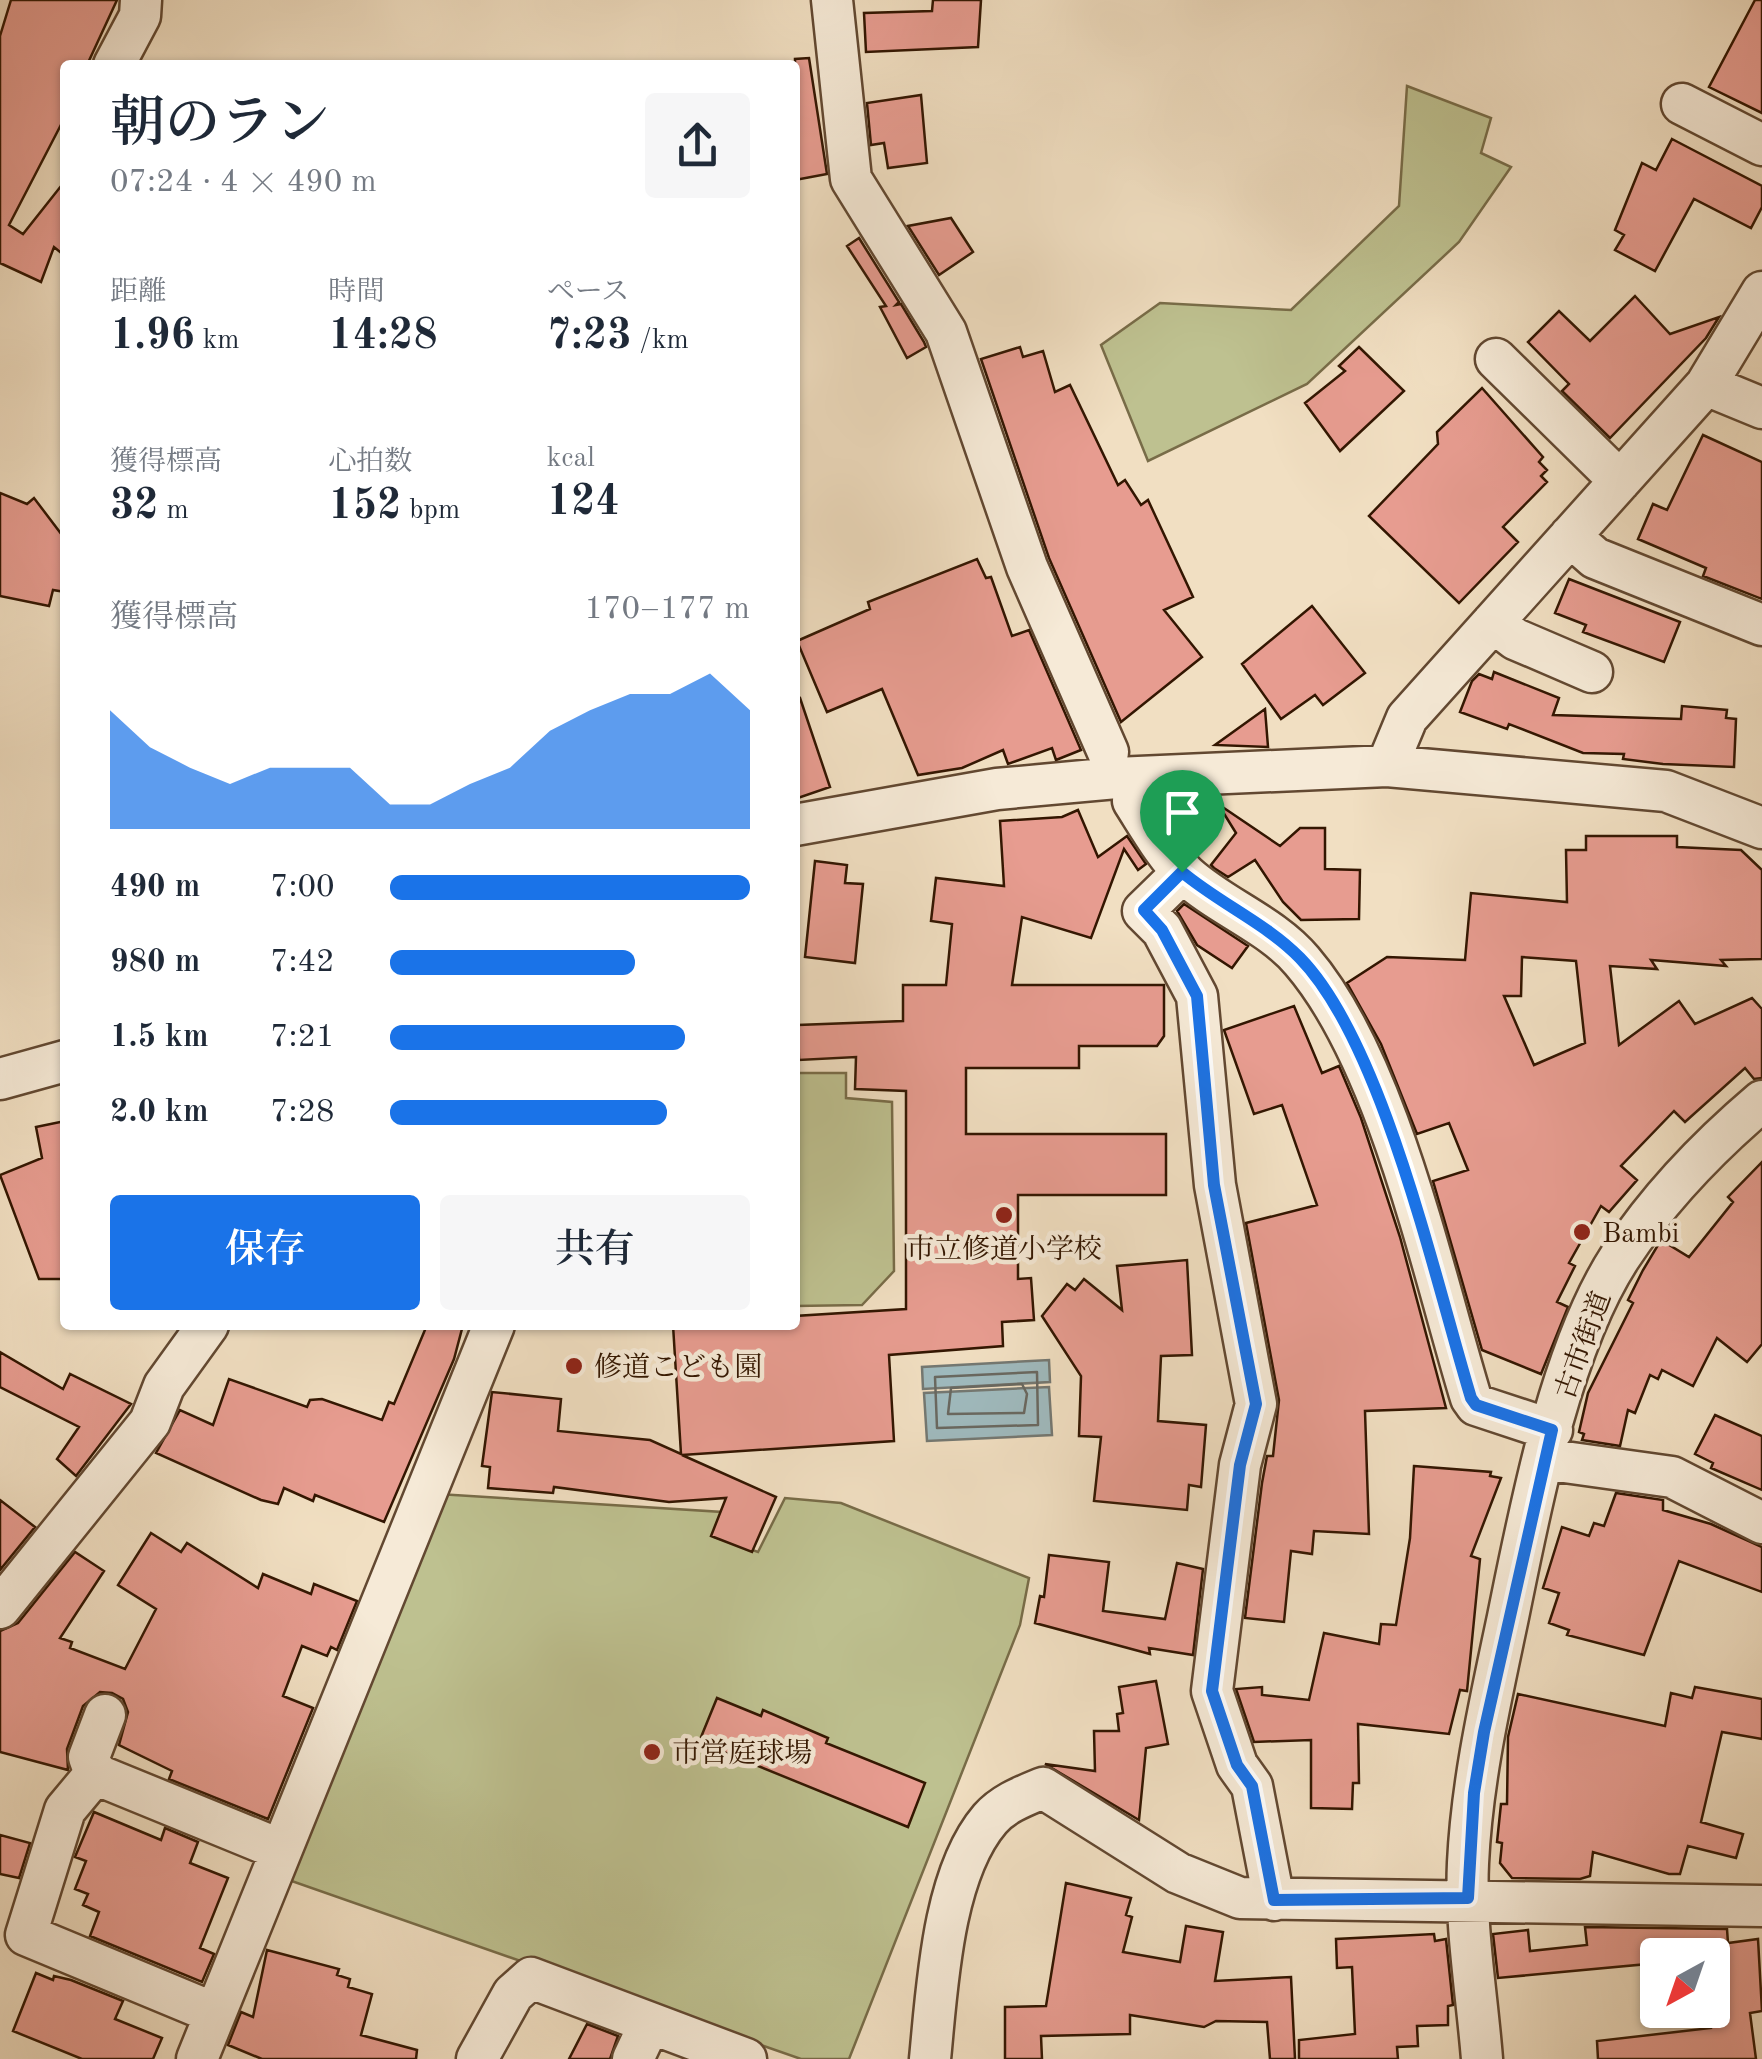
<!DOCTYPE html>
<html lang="ja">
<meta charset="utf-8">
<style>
:root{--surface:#fff;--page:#f6f6f7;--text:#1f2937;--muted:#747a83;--accent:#1a73e8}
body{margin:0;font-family:"Old Standard TT","Noto Serif JP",serif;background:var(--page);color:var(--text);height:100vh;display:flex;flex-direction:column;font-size:38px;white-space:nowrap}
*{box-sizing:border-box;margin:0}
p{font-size:32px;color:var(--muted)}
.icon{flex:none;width:55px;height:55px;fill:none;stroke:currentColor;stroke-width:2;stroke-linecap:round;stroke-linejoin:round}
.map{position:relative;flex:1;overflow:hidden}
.drawer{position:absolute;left:60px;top:60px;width:740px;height:1270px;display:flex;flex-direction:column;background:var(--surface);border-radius:10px;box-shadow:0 2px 8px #0004}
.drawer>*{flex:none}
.needle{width:65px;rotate:220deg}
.controls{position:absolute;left:1640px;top:1938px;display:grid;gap:20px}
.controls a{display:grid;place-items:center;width:90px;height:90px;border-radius:10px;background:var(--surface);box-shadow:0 2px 8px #0004;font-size:50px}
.pin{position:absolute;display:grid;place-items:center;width:85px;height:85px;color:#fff;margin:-102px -42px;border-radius:50% 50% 50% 0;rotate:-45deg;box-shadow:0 0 10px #0007}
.pin .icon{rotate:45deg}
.round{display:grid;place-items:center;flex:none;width:105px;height:105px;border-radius:10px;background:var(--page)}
.headline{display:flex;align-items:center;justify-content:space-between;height:170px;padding:0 50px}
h1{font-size:55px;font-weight:600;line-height:75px}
.figures{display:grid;grid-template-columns:repeat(3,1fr);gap:15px;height:170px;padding:10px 50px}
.figures div{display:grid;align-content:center}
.figures b{font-size:42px;font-weight:600}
.figures small{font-size:28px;font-weight:400}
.figures p{font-size:28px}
.chart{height:280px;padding:20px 50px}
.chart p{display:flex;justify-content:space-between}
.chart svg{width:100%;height:180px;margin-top:10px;fill:var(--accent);opacity:.7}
.primary-button{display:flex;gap:20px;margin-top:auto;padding:20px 50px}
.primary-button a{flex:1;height:115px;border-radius:10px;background:var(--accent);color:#fff;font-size:40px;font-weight:600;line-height:115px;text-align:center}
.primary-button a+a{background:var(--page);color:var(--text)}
ul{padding:0 50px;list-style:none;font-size:32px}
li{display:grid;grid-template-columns:160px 120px 1fr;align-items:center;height:75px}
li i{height:25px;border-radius:12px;background:var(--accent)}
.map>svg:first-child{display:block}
.green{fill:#bec190;stroke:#786c48;stroke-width:2.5}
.water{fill:#9fbabe;stroke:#747872;stroke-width:2.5}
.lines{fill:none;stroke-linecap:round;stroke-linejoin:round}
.shore{stroke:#696860;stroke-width:2.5}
.building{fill:#e79c90;stroke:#331601;stroke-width:2.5;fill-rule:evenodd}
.minor-casing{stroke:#624831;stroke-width:45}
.minor{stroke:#f6ead7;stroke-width:40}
.route-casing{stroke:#fff;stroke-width:20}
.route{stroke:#1a73e8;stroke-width:12}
.poi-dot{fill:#8f2418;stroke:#f6ead7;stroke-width:4}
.labels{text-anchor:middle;stroke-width:9;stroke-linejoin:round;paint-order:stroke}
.poi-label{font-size:28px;fill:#331601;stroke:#f6ead7;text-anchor:start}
.street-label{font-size:28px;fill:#331601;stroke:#f6ead7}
</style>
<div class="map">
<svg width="1762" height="2059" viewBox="0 0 1762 2059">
<rect width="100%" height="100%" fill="#f1dfc2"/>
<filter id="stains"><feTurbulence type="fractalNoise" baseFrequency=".002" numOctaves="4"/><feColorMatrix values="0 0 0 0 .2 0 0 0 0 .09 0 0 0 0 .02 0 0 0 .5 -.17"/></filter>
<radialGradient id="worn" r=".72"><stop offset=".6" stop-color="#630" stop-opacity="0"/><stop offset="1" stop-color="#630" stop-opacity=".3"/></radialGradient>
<path class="green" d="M 1407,86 L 1491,118 L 1481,153 L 1511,167 L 1459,242 L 1307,384 L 1148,461 L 1101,345 L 1160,303 L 1291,310 L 1399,206 Z
M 795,1073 L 846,1073 L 846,1098 L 892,1102 L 894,1271 L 862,1305 L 795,1306 Z
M 438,1494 L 722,1512 L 714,1537 L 758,1552 L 785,1498 L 841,1503 L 1029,1578 L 1020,1625 L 849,2059 L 801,2059 L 283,1878 Z"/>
<path class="water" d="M 1049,1360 L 1050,1382 L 923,1389 L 922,1367 Z
M 1049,1387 L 1052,1435 L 927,1441 L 924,1393 Z"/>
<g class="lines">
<path class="shore" d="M 1037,1372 L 1038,1425 L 937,1428 L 935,1377 Z
M 1022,1384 L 1027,1394 L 1024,1413 L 948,1414 L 951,1388 Z"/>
</g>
<path class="building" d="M 11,0 L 117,0 L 87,65 L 65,65 L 65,117 L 9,225 L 23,234 L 65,181 L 65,256 L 54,247 L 41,282 L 0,263 L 0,36 Z
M 933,0 L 981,0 L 978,47 L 866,52 L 864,13 L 932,11 Z
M 1755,0 L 1762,0 L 1762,113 L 1709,87 Z
M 809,58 L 827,174 L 795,180 L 795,59 Z
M 921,95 L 927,163 L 888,168 L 884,143 L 871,145 L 867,103 Z
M 1672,139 L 1762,186 L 1762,207 L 1751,228 L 1694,199 L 1655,271 L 1615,250 L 1624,235 L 1615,230 L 1642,163 L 1656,170 Z
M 951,218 L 973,252 L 939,275 L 908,226 Z
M 859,238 L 899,302 L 896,305 L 901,304 L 924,342 L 926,347 L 907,358 L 880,307 L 886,306 L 847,246 Z
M 1635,296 L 1670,334 L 1719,317 L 1706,338 L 1610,438 L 1562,391 L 1569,384 L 1528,342 L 1559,311 L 1590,341 Z
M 1020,347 L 1023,357 L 1043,351 L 1055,392 L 1070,385 L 1118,485 L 1125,480 L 1141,505 L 1148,500 L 1193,597 L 1164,610 L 1202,657 L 1121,722 L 1049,558 L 981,359 Z
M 1359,347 L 1404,391 L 1340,451 L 1305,403 L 1345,371 L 1339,366 Z
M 1482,388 L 1543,457 L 1539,462 L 1547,470 L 1541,476 L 1547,482 L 1503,527 L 1518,542 L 1459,603 L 1369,516 L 1438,444 L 1437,432 Z
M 1703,435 L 1762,462 L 1762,599 L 1703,576 L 1706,568 L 1638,539 L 1653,504 L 1667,510 Z
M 0,493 L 27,504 L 34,498 L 65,539 L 65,592 L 53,590 L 49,606 L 0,596 Z
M 977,559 L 986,578 L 991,577 L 1012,636 L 1029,630 L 1081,750 L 1056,760 L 1052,748 L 1008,764 L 1003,750 L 962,768 L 918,775 L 882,689 L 827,712 L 797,641 L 870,609 L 868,602 Z
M 1569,579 L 1680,622 L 1664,662 L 1583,632 L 1586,625 L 1555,613 Z
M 1312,606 L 1365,673 L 1323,705 L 1315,695 L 1281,719 L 1242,664 Z
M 1494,672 L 1559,698 L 1553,715 L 1681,719 L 1682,706 L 1727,710 L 1726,718 L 1736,719 L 1734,767 L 1663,764 L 1623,759 L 1624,754 L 1583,753 L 1509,724 L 1507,729 L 1460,712 L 1472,681 L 1479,674 L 1492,679 Z
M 800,698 L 830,787 L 795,799 L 795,699 Z
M 1265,709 L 1268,747 L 1215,745 Z
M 1218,804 L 1280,846 L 1300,828 L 1325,828 L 1325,869 L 1360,870 L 1359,919 L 1301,920 L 1283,902 L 1255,860 L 1228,877 L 1214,868 L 1211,865 L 1236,833 Z
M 1078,810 L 1098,857 L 1127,836 L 1146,864 L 1138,870 L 1124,849 L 1091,938 L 1022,917 L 1012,985 L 1164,985 L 1164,1036 L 1157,1046 L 1079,1046 L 1079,1068 L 966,1068 L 966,1134 L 1166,1134 L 1166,1195 L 1018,1195 L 1018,1279 L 1031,1278 L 1034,1320 L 1002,1322 L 1003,1346 L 889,1355 L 894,1441 L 682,1455 L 776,1497 L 752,1552 L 711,1536 L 726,1498 L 669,1502 L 554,1487 L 553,1493 L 488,1488 L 490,1467 L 482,1466 L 492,1392 L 561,1399 L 558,1431 L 650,1440 L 681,1454 L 673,1325 L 795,1325 L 795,1316 L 906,1309 L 906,1091 L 855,1089 L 856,1057 L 799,1060 L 798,1025 L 903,1021 L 903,985 L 946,985 L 952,924 L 931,921 L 936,878 L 1004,886 L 1000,821 L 1062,817 Z
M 1586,836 L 1677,836 L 1677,847 L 1741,850 L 1762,870 L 1762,959 L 1721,960 L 1726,966 L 1651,960 L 1657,969 L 1610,966 L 1619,1045 L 1679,1001 L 1695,1024 L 1752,998 L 1762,1009 L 1762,1078 L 1754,1079 L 1745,1068 L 1685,1122 L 1674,1111 L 1621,1166 L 1637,1180 L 1609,1212 L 1601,1206 L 1569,1263 L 1575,1266 L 1557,1302 L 1568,1307 L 1541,1374 L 1482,1350 L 1433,1181 L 1468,1170 L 1449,1123 L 1417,1134 L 1381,1044 L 1347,983 L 1387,957 L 1465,960 L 1471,893 L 1567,902 L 1566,850 L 1586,850 ZM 1522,957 L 1576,961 L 1585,1043 L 1534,1065 L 1504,996 L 1521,996 Z
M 815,861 L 847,865 L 845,883 L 863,884 L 855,963 L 805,957 Z
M 1184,904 L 1248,946 L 1232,968 L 1197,945 L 1177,911 Z
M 1294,1006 L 1322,1073 L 1339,1066 L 1361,1118 L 1400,1237 L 1446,1408 L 1365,1411 L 1369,1534 L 1314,1531 L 1312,1554 L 1291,1551 L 1284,1622 L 1245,1618 L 1262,1483 L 1267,1456 L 1273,1456 L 1279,1400 L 1246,1223 L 1317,1205 L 1282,1105 L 1254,1114 L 1224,1030 Z
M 65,1121 L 65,1279 L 39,1279 L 0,1175 L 42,1158 L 36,1127 Z
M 1762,1162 L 1762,1344 L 1747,1362 L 1717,1338 L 1693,1386 L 1662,1370 L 1658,1379 L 1650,1375 L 1635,1413 L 1628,1410 L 1620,1446 L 1582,1440 L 1584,1434 L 1579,1432 L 1588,1393 L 1633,1303 L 1628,1300 L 1643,1270 L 1661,1240 L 1689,1257 L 1733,1202 L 1728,1197 Z
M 1187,1260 L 1192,1355 L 1161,1356 L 1158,1421 L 1206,1425 L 1201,1487 L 1189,1485 L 1187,1510 L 1094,1501 L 1101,1437 L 1079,1436 L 1081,1376 L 1042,1316 L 1067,1284 L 1075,1290 L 1084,1279 L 1122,1310 L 1117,1266 Z
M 427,1325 L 463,1325 L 454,1359 L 384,1522 L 315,1495 L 313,1501 L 284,1488 L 278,1504 L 261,1500 L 156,1453 L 180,1410 L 213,1425 L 229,1379 L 307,1407 L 310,1400 L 322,1399 L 382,1420 L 389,1402 L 394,1404 Z
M 0,1352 L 63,1389 L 70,1374 L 131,1404 L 76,1476 L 57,1459 L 79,1427 L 0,1387 Z
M 1715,1415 L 1762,1436 L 1762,1490 L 1711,1468 L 1713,1463 L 1695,1454 Z
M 1414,1466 L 1491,1472 L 1490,1476 L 1501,1478 L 1471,1556 L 1480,1559 L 1467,1691 L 1460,1690 L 1449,1734 L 1358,1724 L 1359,1783 L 1353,1783 L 1352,1809 L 1311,1808 L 1311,1740 L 1254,1742 L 1236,1689 L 1262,1687 L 1262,1695 L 1309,1700 L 1324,1633 L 1379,1644 L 1381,1624 L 1396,1625 L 1410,1538 Z
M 1616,1493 L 1663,1500 L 1663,1510 L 1711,1524 L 1762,1547 L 1762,1592 L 1679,1561 L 1644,1655 L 1567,1635 L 1569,1630 L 1549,1623 L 1559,1593 L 1543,1588 L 1562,1527 L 1589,1536 L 1594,1523 L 1604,1526 Z
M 0,1500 L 35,1527 L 0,1570 Z
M 151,1533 L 181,1552 L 187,1543 L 258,1588 L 263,1574 L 311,1594 L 314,1584 L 357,1601 L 337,1650 L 331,1647 L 327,1656 L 302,1646 L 283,1696 L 313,1708 L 268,1819 L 169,1779 L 172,1771 L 119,1745 L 128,1712 L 123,1699 L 112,1693 L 100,1692 L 83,1706 L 67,1749 L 68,1770 L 0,1752 L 0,1631 L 18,1623 L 75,1552 L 104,1571 L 60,1638 L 72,1642 L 70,1648 L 125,1669 L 156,1609 L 118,1585 Z
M 1049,1555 L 1109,1562 L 1103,1611 L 1165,1619 L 1177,1563 L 1203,1569 L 1193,1655 L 1149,1648 L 1150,1654 L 1035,1623 L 1040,1596 L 1044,1597 Z
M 1156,1681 L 1168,1744 L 1146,1748 L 1139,1820 L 1045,1764 L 1095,1771 L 1094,1731 L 1119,1731 L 1117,1714 L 1123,1713 L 1119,1687 Z
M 1695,1687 L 1762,1699 L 1762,1739 L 1722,1732 L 1701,1822 L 1743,1834 L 1736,1858 L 1688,1846 L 1680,1874 L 1669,1874 L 1593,1852 L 1590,1876 L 1580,1879 L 1512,1878 L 1500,1863 L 1502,1843 L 1497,1842 L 1501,1804 L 1507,1804 L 1508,1737 L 1518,1694 L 1665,1726 L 1671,1693 L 1692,1698 Z
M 717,1698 L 761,1716 L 763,1710 L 828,1738 L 826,1743 L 925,1783 L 908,1827 L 699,1742 Z
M 94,1812 L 161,1840 L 165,1828 L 198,1842 L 190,1863 L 228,1878 L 200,1948 L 214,1954 L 202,1982 L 90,1936 L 99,1912 L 83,1905 L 88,1894 L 75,1889 L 86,1861 L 75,1857 Z
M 0,1835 L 30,1843 L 19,1878 L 0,1874 Z
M 1066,1883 L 1131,1898 L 1126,1915 L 1132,1917 L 1123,1952 L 1180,1962 L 1186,1926 L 1223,1932 L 1215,1981 L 1291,1977 L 1295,2059 L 1270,2059 L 1267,2022 L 1216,2021 L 1204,2027 L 1130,2015 L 1130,2034 L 1041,2036 L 1042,2059 L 1005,2059 L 1005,2007 L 1046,2006 Z
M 1585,1927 L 1727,1929 L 1728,1943 L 1758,1939 L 1762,2011 L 1750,2013 L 1756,2059 L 1598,2059 L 1597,2041 L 1711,2028 L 1712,1951 L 1658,1953 L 1658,1963 L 1498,1978 L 1493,1934 L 1528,1930 L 1530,1951 L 1587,1945 Z
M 1434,1934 L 1435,1941 L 1446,1939 L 1453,2005 L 1448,2006 L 1448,2025 L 1417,2026 L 1418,2046 L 1397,2047 L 1398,2059 L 1299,2059 L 1299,2040 L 1355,2034 L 1352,1967 L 1337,1968 L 1336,1939 Z
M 267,1950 L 339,1969 L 337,1975 L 350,1979 L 348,1987 L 372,1994 L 361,2035 L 417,2050 L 416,2059 L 262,2059 L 228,2045 L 241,2012 L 253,2017 Z
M 36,1973 L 53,1980 L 54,1976 L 71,1980 L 123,2001 L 115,2019 L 162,2038 L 153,2059 L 82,2059 L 13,2031 Z
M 587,2024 L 618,2036 L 610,2059 L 569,2059 Z"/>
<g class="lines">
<defs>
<path id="minor" d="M 832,0 L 851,179 L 946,332 L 1027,567 L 1108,752
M 114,65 L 140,16 L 141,0
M 1682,104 L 1762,145
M 1496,359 L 1620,481
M 1706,385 L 1762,408
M 1570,536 L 1595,558 L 1762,625
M 1493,622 L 1515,639 L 1592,672
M 1387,766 L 1407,718 L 1706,385 L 1762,292
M 1133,801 C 1149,826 1165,855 1186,875 C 1221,907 1272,925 1302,961 C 1388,1061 1432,1270 1471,1398 L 1476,1405 L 1552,1430
M 795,825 L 997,789 L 1116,778 L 1387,766 L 1666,791 L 1762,828
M 1183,872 L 1143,911 L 1162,930 L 1197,996 L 1215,1185 L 1256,1404 L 1240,1465 L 1212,1691 L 1237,1765 L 1252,1786 L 1274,1900
M 0,1079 L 65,1061
M 1543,1459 L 1672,1477 L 1762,1523
M 0,1608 L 150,1422 L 164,1386 L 208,1325
M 105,1715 L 89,1757 L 95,1774 L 281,1850
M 95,1774 L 65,1810 L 26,1935 L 214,2013
M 197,2059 L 494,1325
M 477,2059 L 513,1994 L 531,1978 L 746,2059
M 633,2059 L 650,2023
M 930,2059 C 937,1989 942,1875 990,1819 C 1004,1803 1024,1796 1043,1788 L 1178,1873 L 1240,1898 L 1762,1906
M 1482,2059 C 1477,1995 1465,1927 1468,1863 C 1472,1779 1491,1698 1508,1617 C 1530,1509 1560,1349 1620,1257 C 1658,1199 1709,1146 1762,1101"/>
</defs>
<use href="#minor" class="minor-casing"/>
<use href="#minor" class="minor"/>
</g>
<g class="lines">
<defs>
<path id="route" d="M 1182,872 C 1219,903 1267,924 1300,958 C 1383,1043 1435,1280 1471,1398 L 1476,1405 L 1552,1430 L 1484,1732 L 1474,1793 L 1468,1898 L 1274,1900 L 1252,1786 L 1237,1765 L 1212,1691 L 1240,1465 L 1256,1404 L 1214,1185 L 1197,996 L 1162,930 L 1144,910 Z"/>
</defs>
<use href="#route" class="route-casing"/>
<use href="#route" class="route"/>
</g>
<g class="poi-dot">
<circle cx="1004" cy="1215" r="10"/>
<circle cx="1582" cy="1232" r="10"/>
<circle cx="574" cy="1366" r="10"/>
<circle cx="652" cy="1752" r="10"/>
</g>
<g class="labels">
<g class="poi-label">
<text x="1602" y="1242">Bambi</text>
<text x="1004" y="1258" text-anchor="middle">市立修道小学校</text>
<text x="594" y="1376">修道こども園</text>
<text x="672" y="1762">市営庭球場</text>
</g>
<g class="street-label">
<text transform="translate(1582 1345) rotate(-70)" y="10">古市街道</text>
</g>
</g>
<rect width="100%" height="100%" filter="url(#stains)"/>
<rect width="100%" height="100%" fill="url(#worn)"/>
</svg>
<div class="controls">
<a><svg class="needle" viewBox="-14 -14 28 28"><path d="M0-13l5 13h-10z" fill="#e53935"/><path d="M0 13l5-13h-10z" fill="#747a83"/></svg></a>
</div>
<div class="pin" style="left:1182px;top:872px;background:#1e9e55"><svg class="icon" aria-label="arrive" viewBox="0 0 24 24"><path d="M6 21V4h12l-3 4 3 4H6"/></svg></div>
<section class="drawer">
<div class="headline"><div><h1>朝のラン</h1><p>07:24 · 4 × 490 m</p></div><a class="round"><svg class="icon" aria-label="share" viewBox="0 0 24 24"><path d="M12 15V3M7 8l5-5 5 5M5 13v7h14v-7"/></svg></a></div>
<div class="figures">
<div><p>距離</p><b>1.96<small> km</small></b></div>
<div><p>時間</p><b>14:28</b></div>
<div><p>ペース</p><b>7:23<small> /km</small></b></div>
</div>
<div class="figures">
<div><p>獲得標高</p><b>32<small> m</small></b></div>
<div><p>心拍数</p><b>152<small> bpm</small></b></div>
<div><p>kcal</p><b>124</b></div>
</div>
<div class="chart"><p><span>獲得標高</span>170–177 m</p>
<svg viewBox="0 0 160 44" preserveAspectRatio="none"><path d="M0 44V15L10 24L20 29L30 33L40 29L50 29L60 29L70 38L80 38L90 33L100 29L110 20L120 15L130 11L140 11L150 6L160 15V44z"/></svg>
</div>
<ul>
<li><b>490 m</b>7:00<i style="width:100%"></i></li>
<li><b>980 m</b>7:42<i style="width:68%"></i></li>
<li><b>1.5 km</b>7:21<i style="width:82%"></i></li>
<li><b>2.0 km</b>7:28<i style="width:77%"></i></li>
</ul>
<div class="primary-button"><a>保存</a><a>共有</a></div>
</section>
</div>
